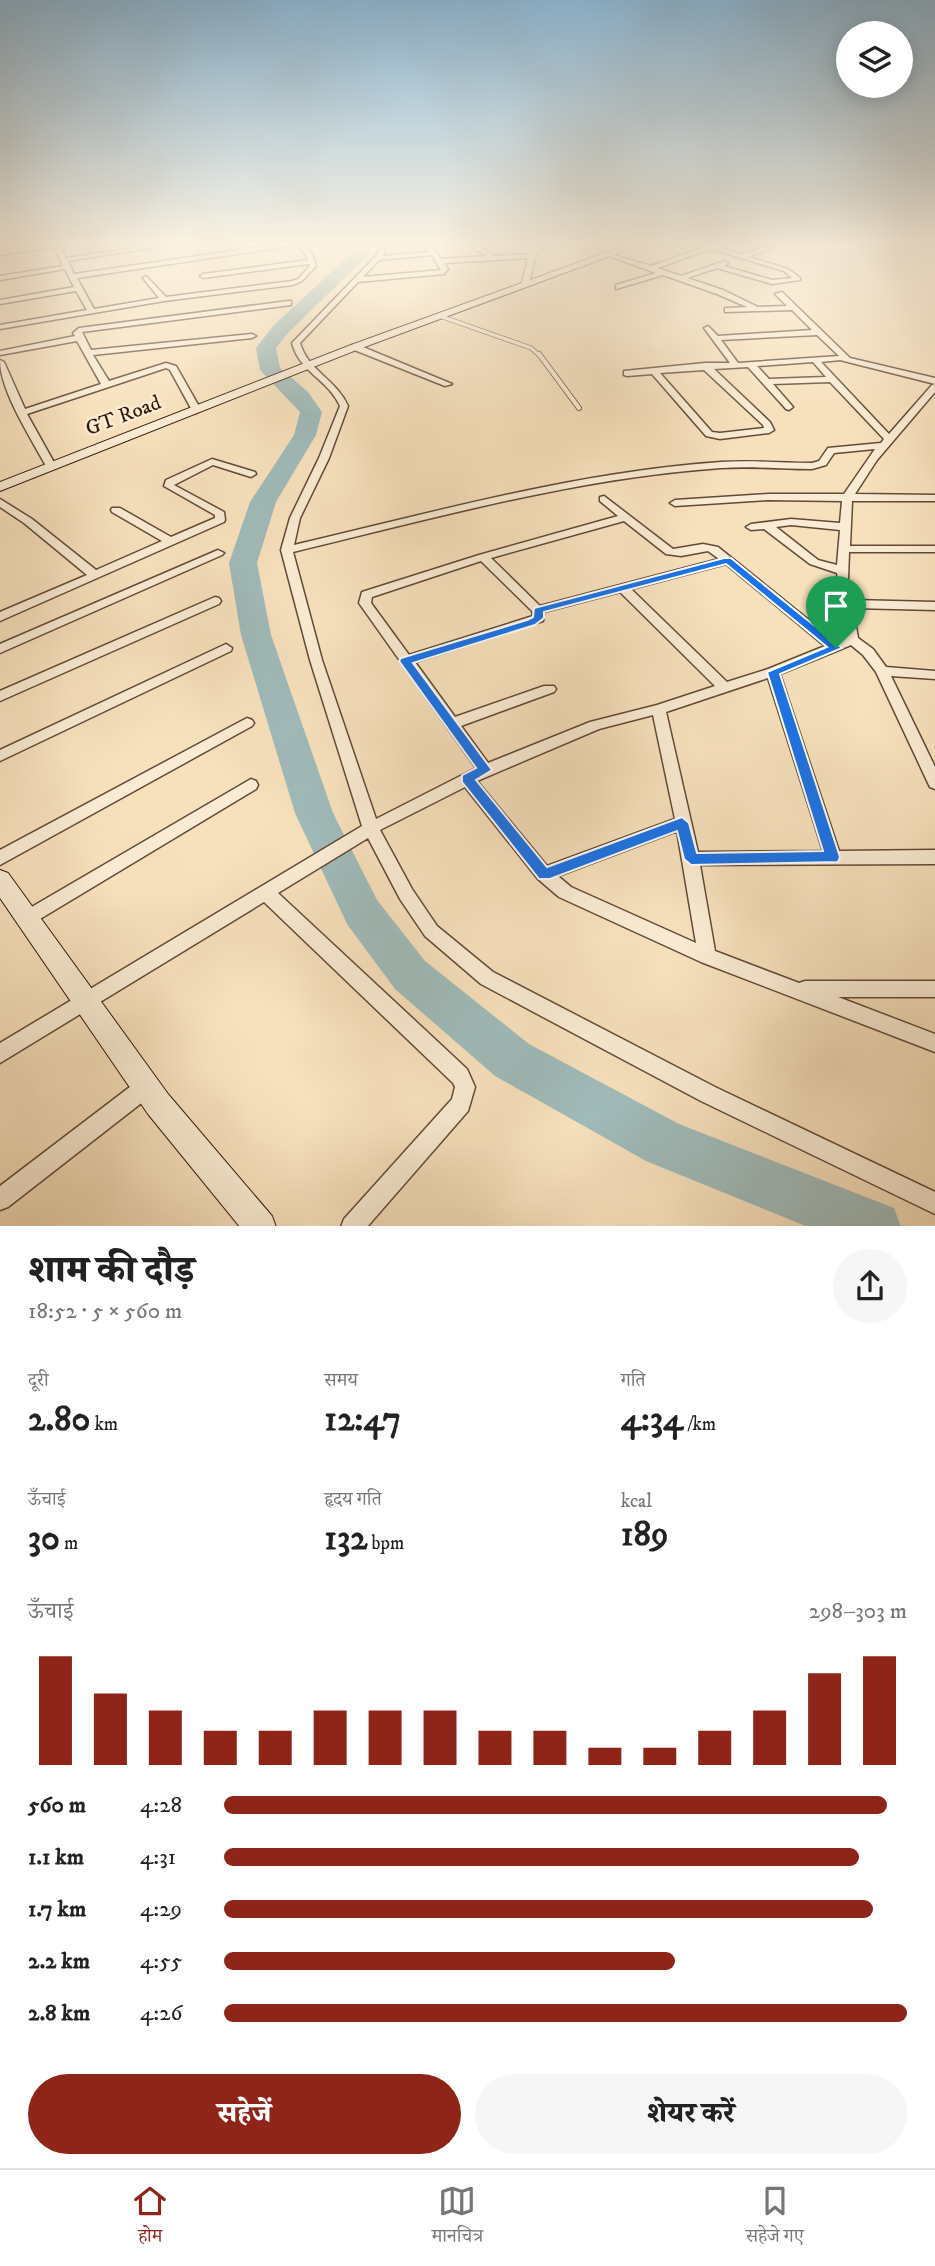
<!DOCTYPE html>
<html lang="hi">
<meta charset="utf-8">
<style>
:root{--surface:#fff;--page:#f6f6f6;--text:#222;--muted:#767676;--line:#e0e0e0;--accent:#8f2418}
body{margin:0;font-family:"IM FELL DW Pica","Noto Serif Devanagari",serif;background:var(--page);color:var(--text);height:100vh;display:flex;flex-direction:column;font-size:26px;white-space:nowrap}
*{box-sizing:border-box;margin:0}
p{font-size:23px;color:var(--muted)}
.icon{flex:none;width:38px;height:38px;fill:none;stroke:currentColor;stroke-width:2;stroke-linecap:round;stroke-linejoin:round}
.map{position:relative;height:1226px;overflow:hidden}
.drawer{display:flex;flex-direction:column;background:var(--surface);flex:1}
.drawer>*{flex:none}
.tools{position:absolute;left:836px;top:21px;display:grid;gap:14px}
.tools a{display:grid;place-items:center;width:77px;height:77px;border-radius:50%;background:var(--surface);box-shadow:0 4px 18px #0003;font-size:35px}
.pin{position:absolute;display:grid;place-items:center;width:60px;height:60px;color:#fff;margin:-72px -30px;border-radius:50% 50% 50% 0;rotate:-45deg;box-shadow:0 0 7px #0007}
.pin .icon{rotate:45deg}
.round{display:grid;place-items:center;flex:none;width:74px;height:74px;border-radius:37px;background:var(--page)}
.summary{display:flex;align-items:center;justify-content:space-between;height:119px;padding:0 28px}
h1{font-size:38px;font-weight:800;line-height:52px}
.stats{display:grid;grid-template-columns:repeat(3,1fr);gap:10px;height:119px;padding:7px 28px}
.stats div{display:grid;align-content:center}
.stats b{font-size:35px;font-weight:800}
.stats small{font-size:19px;font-weight:400}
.stats p{font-size:19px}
.chart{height:196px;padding:14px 28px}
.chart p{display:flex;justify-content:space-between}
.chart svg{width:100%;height:126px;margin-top:7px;stroke:var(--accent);stroke-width:6}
.primary-button{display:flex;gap:14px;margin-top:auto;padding:14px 28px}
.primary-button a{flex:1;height:80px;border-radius:42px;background:var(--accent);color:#fff;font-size:28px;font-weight:800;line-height:80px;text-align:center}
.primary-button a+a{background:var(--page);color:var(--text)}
ul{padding:0 28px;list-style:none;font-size:23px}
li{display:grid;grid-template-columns:112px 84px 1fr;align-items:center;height:52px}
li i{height:18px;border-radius:9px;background:var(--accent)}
.menu{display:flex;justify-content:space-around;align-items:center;height:98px;border-top:2px solid var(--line);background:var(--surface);font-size:19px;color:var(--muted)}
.menu a{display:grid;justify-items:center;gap:4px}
.menu .active{color:var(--accent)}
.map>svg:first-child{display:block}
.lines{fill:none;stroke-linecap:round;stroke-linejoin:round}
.river{fill:#a0bbba;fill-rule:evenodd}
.service-far1-casing{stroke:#624a38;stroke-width:5}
.service-casing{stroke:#624a38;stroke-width:6}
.minor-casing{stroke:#624a38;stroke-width:3}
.tertiary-casing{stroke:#624a38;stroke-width:2}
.secondary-casing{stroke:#31180b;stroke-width:2}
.service-far1{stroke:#faecd4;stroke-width:3.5}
.service{stroke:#faecd4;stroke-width:4.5}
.minor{fill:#faecd4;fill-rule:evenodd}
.tertiary{fill:#faecd4;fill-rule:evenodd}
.secondary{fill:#faecd4;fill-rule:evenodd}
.route{fill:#1a73e8;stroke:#fff;stroke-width:2;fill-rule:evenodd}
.labels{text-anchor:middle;stroke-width:5;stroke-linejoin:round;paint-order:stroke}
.far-street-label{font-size:21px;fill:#31180b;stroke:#faecd4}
</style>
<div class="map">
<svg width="935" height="1227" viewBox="0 0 935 1227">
<rect width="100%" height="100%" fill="#f7e1bd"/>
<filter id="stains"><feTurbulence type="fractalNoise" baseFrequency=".00286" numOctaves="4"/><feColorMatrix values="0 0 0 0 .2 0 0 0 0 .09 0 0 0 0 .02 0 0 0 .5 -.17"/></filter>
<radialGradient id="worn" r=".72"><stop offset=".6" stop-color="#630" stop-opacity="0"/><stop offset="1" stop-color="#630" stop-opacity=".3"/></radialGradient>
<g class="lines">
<path class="river" d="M 356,242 L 370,242 L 368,255 L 288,333 L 276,348 L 280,368 L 308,392 L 322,412 L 316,435 L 276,502 L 257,563 L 271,635 L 333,813 L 377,900 L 425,961 L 529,1044 L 679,1124 L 894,1208 L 901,1227 L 808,1227 L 646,1161 L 495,1076 L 395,989 L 347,924 L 295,813 L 241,635 L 229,563 L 250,502 L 294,435 L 300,412 L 260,370 L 256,348 L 274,325 L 354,251 Z"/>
<defs>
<path id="service-far1" d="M 845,254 L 878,242
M 440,316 L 531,348 L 540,356"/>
<path id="service" d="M 539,354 L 579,408"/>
<path id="minor" d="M 51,242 L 57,242 L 66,258 L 175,242 L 188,242 L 68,261 L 74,274 L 294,242 L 300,242 C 308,250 315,256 316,266 L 302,281 L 293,285 L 164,301 L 0,329 L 0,325 L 87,310 L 76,291 L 0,304 L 0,300 L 74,287 L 65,269 L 0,280 L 0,276 L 63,266 L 54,247 L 0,255 L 0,251 L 52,244 ZM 297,245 L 306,255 L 308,260 L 203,274 L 200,276 L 203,278 L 309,264 L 310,266 L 298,279 L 292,281 L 166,297 L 146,276 L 143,278 L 159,298 L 94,309 L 77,278 Z
M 381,242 L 387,242 L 383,256 L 429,252 L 423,242 L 429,242 L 441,259 L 487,256 L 464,242 L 471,242 L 494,256 L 532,254 L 535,256 L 532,258 L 444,263 L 448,269 L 444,274 L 358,282 L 300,343 C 308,371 337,380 348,406 L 329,458 L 300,518 L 294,545 C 435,512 576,472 721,462 C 751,460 782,463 812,463 L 819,461 L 828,448 L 881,443 L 884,439 L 830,382 L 773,384 L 793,407 L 789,410 L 786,409 L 748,367 L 714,369 L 770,422 L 774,430 L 769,433 L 720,439 L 706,436 L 652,374 L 627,376 L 624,375 L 624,371 L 705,363 L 730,363 L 704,328 L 708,326 L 718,336 L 812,330 L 792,310 L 725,312 L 725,308 L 728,308 L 747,307 L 717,294 L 663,275 L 616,289 L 616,285 L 656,273 L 607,255 L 607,253 L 651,266 L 704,247 L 692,242 L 710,245 L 727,242 L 717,247 L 742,254 L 777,243 L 777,245 L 749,257 L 788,269 L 800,278 L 800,280 L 772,284 L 717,268 L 687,278 L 723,290 L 758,307 L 787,306 L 775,294 L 782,292 L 850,358 L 935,378 L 935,384 L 840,360 L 821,362 L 889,434 L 932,385 L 935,384 L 935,392 L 877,460 L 855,494 L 935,495 L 935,501 L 852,501 L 850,546 L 935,546 L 935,552 L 849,552 L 848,579 L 852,600 L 935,602 L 935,610 L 853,608 L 858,638 L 873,649 L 886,667 L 935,671 L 935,679 L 891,676 L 935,767 L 935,789 L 930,787 L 928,783 L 876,672 L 863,655 L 851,645 L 780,674 L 839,851 L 935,850 L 935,864 L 700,865 L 715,951 L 799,983 L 805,981 L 935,981 L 935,997 L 838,997 L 935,1034 L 935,1052 L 701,962 L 559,897 L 538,879 L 465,787 L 380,830 L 412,889 L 437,926 L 493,972 L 715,1087 L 935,1192 L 935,1214 L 701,1101 L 481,984 L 425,936 L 400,899 L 368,838 L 278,893 L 467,1069 L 475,1087 L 468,1111 L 367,1227 L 341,1227 L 344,1219 L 452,1099 L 455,1087 L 453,1083 L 264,902 L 0,1063 L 0,1043 L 362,826 L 310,660 L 281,550 L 290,518 L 319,458 L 340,406 C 328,379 300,373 292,343 L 375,257 L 379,252 ZM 711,249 L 784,271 L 792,278 L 772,280 L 724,266 L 728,263 L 725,261 L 681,276 L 657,268 ZM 432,255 L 441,270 L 363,277 L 379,260 ZM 817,335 L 839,356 L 738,363 L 721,340 ZM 813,362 L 826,377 L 769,379 L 757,366 ZM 704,370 L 763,425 L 764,428 L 720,433 L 712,432 L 660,373 ZM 875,449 L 844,494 L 768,494 L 675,500 L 670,503 L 675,506 L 768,500 L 842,501 L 840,523 L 791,519 L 751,524 L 746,527 L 751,530 L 764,529 L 810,564 L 837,573 L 845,638 L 836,642 L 718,547 L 703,544 L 673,549 L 604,496 L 600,497 L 600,501 L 618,516 L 479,555 L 362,592 L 359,603 L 476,768 L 376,819 L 322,660 L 293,552 C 434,518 576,478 721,468 C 752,466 782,469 812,469 L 826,465 L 834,453 ZM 624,521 L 666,554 L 681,556 L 708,551 L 719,559 L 540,606 L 491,558 ZM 791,525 L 840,530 L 837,565 L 818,560 L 776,527 ZM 481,561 L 532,611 L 533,616 L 409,655 L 371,603 L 372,597 ZM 726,564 L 825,646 L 768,669 L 727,682 L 631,589 ZM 620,592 L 715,686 L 657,705 L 590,722 L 488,763 L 461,726 L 554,692 L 556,689 L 554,686 L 544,686 L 455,717 L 415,662 L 543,621 L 544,612 ZM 768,678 L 823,851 L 698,852 L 666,712 ZM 653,715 L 675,819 L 547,866 L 477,781 L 599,729 ZM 677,831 L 696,943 L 571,887 L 558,876 Z
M 549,242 L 576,242 C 570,245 555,245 549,242 Z
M 288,301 L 291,301 L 291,305 L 82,332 L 91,350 L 252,334 L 256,336 L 252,338 L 93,355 L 109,381 L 166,363 L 176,366 L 201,410 L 196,413 L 193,412 L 170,370 L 166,368 L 27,414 L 56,466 L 51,469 L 46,466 C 31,438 0,391 0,360 L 4,362 L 25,409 L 101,384 L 77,341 L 0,355 L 0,351 L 75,336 L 73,333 L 79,328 Z
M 352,345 L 358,345 L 452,384 L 445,386 L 352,349 Z
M 212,459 L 255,472 L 256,474 L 251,477 L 213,465 L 174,485 L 224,512 L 225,520 L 224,522 L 0,621 L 0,612 L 87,575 L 24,523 L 0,507 L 0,499 L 32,519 L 96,570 L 162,541 L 112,512 L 111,510 L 112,508 L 120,508 L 171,537 L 215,518 L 215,515 L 164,486 L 166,480 Z
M 218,550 L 224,553 L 222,555 L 0,653 L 0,644 Z
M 215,597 L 219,598 L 221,601 L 219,604 L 0,701 L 0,691 Z
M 226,644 L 232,648 L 231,651 L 0,761 L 0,750 Z
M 247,718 L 252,720 L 254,723 L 252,726 L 0,865 L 0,850 Z
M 251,779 L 256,781 L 258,785 L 256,789 L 35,922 L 29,924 L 23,922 L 20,917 L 23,912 Z
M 146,1077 L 153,1080 L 156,1087 L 153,1094 L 8,1207 L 0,1210 L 0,1186 L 139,1080 Z"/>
<path id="tertiary" d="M 538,242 L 546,242 L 536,256 L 529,284 L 521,286 L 528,256 Z"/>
<path id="secondary" d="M 635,242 L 648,242 L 359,349 L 0,491 L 0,482 L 351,345 Z
M 0,870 L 8,873 L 168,1094 L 272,1216 L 276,1227 L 240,1227 L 148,1114 L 0,898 Z"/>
</defs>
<use href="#service-far1" class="service-far1-casing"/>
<use href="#service" class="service-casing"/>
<use href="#minor" class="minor-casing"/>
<use href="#tertiary" class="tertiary-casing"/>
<use href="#secondary" class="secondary-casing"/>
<use href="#service-far1" class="service-far1"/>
<use href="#service" class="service"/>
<use href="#minor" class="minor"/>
<use href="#tertiary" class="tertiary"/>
<use href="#secondary" class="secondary"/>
</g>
<linearGradient id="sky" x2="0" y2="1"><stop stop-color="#8bb7d6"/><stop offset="0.59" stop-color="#fbf2e1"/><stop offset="1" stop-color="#fbf2e1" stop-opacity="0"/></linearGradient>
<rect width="935" height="413" fill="url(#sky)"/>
<path class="route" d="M 724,558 L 731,558 L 842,648 L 780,674 L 840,857 L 838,862 L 691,865 L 684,859 L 677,831 L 550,879 L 539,879 L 462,782 L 462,775 L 476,768 L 399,661 L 401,658 L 527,620 L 533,617 L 534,608 ZM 726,564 L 827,647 L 767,672 L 823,851 L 697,853 L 689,823 L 682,817 L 547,867 L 476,780 L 492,770 L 413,663 L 535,625 L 544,618 L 544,612 Z"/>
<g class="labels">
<g class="far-street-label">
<text transform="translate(123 415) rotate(-21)" y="7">GT Road</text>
</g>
</g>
<rect width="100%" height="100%" filter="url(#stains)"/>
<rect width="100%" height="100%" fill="url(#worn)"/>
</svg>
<div class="tools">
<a><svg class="icon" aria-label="layers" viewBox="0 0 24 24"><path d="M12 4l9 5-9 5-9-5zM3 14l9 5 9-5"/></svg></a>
</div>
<div class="pin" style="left:836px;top:648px;background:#1e9e55"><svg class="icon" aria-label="arrive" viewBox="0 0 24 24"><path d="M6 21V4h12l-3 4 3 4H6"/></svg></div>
</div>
<section class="drawer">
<div class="summary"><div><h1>शाम की दौड़</h1><p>18:52 · 5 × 560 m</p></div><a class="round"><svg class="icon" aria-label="share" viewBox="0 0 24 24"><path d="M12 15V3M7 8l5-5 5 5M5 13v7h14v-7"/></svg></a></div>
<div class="stats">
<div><p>दूरी</p><b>2.80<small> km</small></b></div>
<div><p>समय</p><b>12:47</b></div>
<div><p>गति</p><b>4:34<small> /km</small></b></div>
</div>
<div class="stats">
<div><p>ऊँचाई</p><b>30<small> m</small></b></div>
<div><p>हृदय गति</p><b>132<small> bpm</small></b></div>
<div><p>kcal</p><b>189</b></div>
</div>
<div class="chart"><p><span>ऊँचाई</span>298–303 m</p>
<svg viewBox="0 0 160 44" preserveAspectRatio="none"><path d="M5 44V6M15 44V19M25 44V25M35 44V32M45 44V32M55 44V25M65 44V25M75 44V25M85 44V32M95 44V32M105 44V38M115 44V38M125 44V32M135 44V25M145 44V12M155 44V6"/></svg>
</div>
<ul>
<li><b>560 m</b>4:28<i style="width:97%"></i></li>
<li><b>1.1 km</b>4:31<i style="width:93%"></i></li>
<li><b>1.7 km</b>4:29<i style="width:95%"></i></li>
<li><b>2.2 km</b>4:55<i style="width:66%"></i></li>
<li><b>2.8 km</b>4:26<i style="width:100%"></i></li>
</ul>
<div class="primary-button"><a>सहेजें</a><a>शेयर करें</a></div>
</section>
<nav class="menu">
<a class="active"><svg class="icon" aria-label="home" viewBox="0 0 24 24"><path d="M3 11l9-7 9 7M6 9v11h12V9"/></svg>होम</a>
<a><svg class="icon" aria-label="map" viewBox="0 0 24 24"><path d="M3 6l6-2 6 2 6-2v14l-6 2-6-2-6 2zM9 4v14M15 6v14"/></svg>मानचित्र</a>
<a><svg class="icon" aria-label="saved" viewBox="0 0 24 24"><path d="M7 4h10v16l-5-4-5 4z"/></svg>सहेजे गए</a>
</nav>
